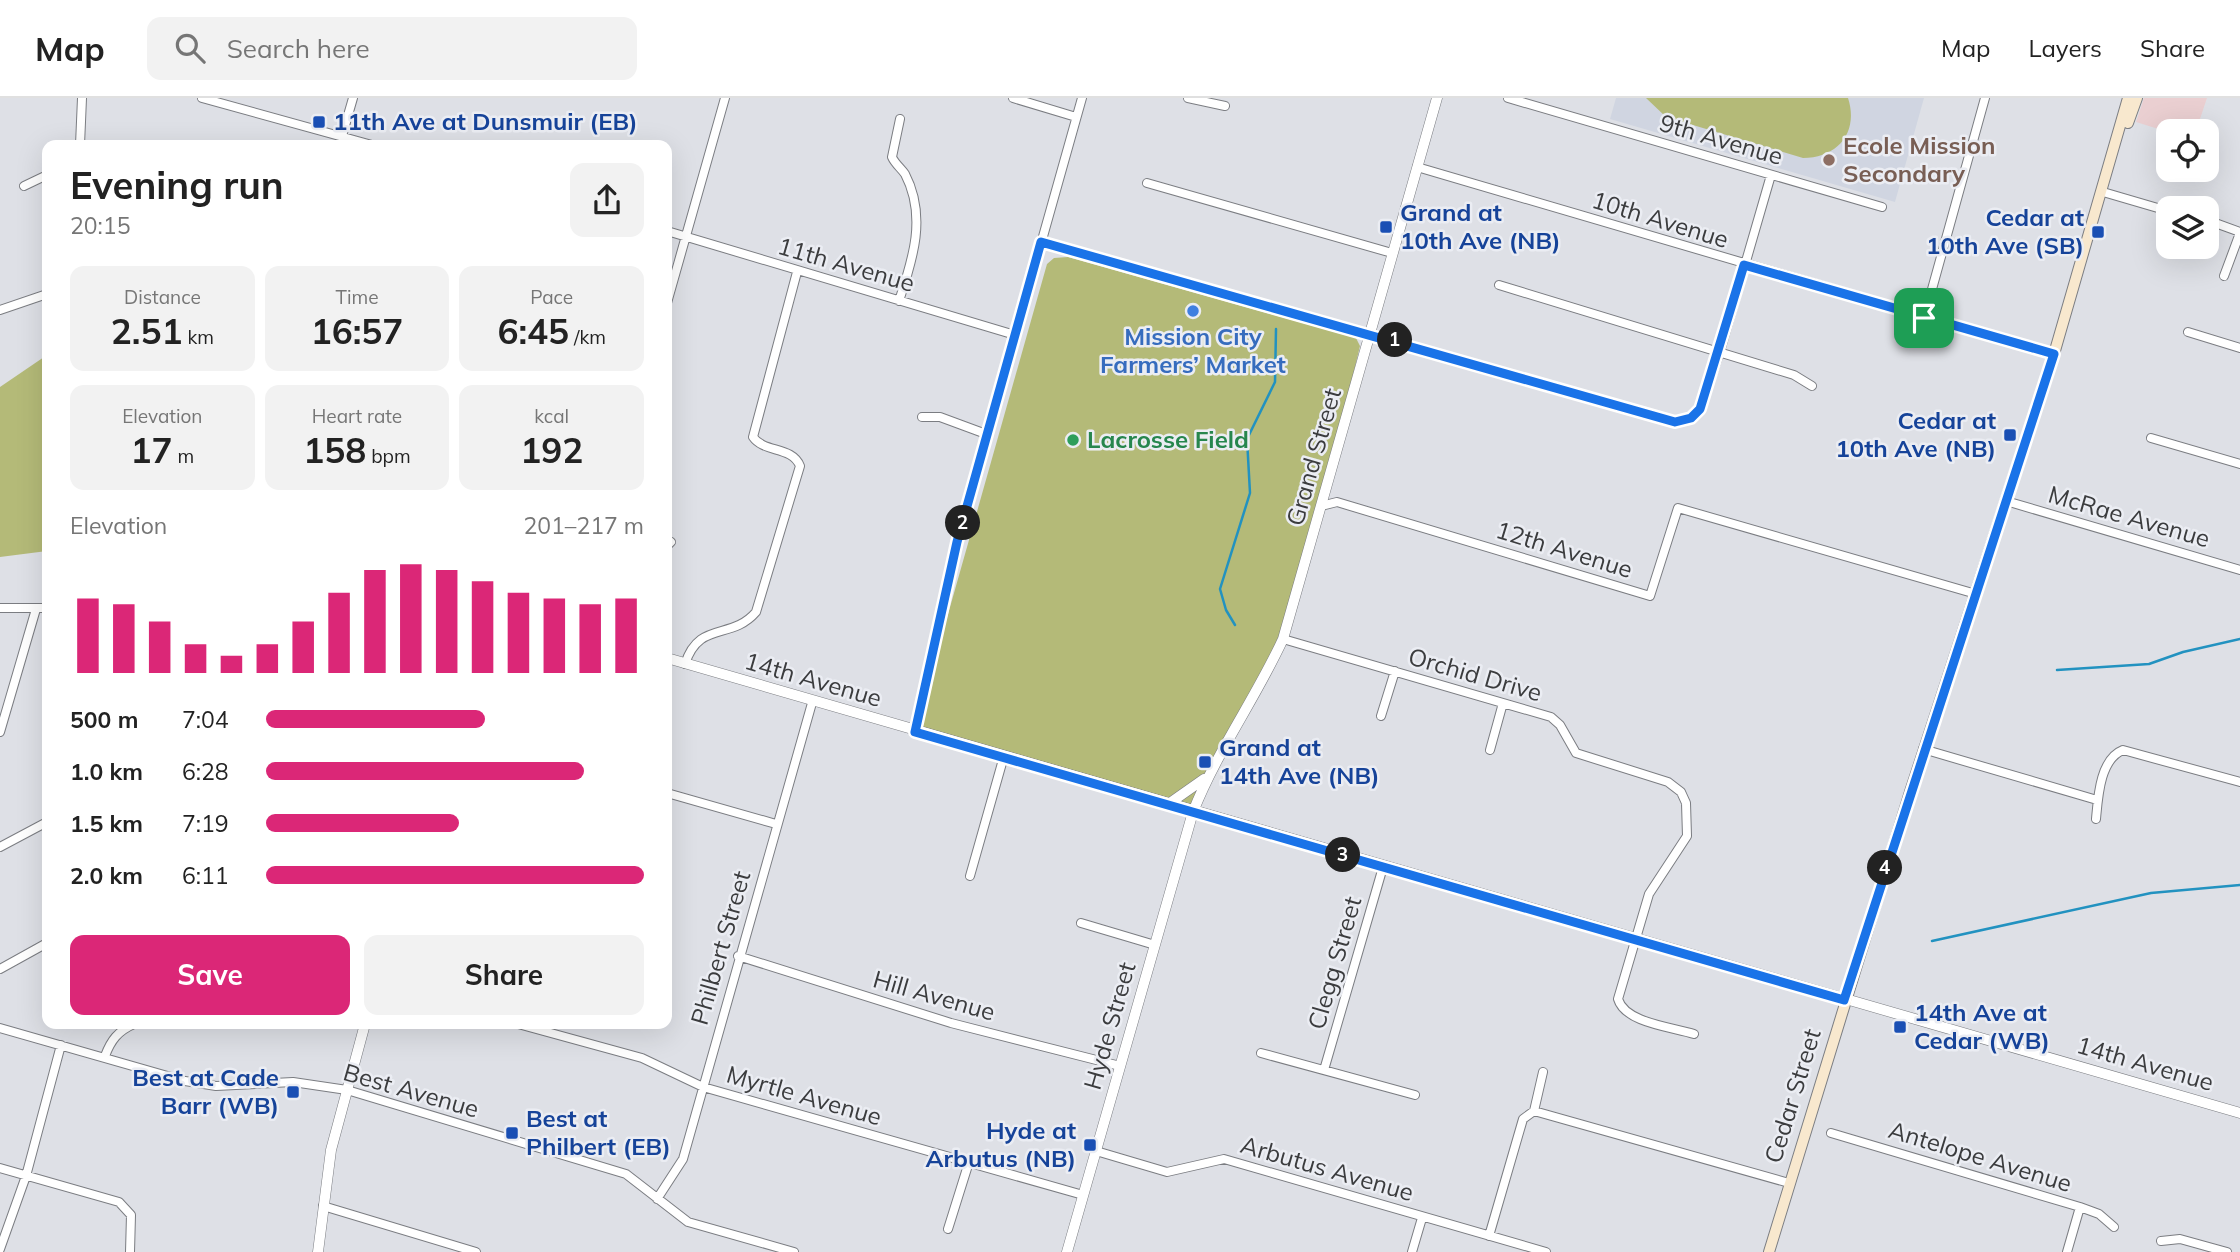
<!DOCTYPE html>
<meta charset="utf-8">
<style>
:root{--surface:#fff;--page:#f2f2f2;--text:#222;--muted:#767676;--line:#e0e0e0;--accent:#db2777}
body{margin:0;font-family:Mulish,sans-serif;background:var(--page);color:var(--text);height:100vh;display:flex;flex-direction:column;font-size:26px;white-space:nowrap}
*{box-sizing:border-box;margin:0}
p{font-size:23px;color:var(--muted)}
.icon{flex:none;width:38px;height:38px;fill:none;stroke:currentColor;stroke-width:2;stroke-linecap:round;stroke-linejoin:round}
.map{position:relative;flex:1;overflow:hidden}
.panel{position:absolute;left:42px;top:42px;width:630px;height:889px;display:flex;flex-direction:column;background:var(--surface);border-radius:14px;box-shadow:0 7px 28px #0002}
.panel>*{flex:none}
.fabs{position:absolute;left:2156px;top:21px;display:grid;gap:14px}
.fabs a{display:grid;place-items:center;width:63px;height:63px;border-radius:14px;background:var(--surface);box-shadow:0 7px 28px #0002;font-size:35px}
.pin{position:absolute;display:grid;place-items:center;width:60px;height:60px;color:#fff;margin:-30px;border-radius:14px;box-shadow:0 4px 10px #0006}
.km{position:absolute;width:35px;height:35px;margin:-18px;border-radius:50%;background:#222;color:#fff;font-size:19px;line-height:35px;text-align:center}
.round{display:grid;place-items:center;flex:none;width:74px;height:74px;border-radius:14px;background:var(--page)}
.headline{display:flex;align-items:center;justify-content:space-between;height:119px;padding:0 28px}
h1{font-size:38px;font-weight:700;line-height:52px}
.figures{display:grid;grid-template-columns:repeat(3,1fr);gap:10px;height:119px;padding:7px 28px}
.figures div{display:grid;align-content:center;border-radius:14px;background:var(--page);text-align:center}
.figures b{font-size:35px;font-weight:700}
.figures small{font-size:19px;font-weight:400}
.figures p{font-size:19px}
.chart{height:196px;padding:14px 28px}
.chart p{display:flex;justify-content:space-between}
.chart svg{width:100%;height:126px;margin-top:7px;stroke:var(--accent);stroke-width:6}
.cta{display:flex;gap:14px;margin-top:auto;padding:14px 28px}
.cta a{flex:1;height:80px;border-radius:14px;background:var(--accent);color:#fff;font-size:28px;font-weight:700;line-height:80px;text-align:center}
.cta a+a{background:var(--page);color:var(--text)}
ul{padding:0 28px;list-style:none;font-size:23px}
li{display:grid;grid-template-columns:112px 84px 1fr;align-items:center;height:52px}
li i{height:18px;border-radius:9px;background:var(--accent)}
header{display:flex;align-items:center;gap:42px;box-sizing:border-box;height:98px;padding:0 35px;background:var(--surface);border-bottom:2px solid var(--line)}
header strong{font-size:33px}
nav{display:flex;gap:38px;margin-inline-start:auto;font-size:24px}
.search{width:490px;height:63px;background:var(--page);display:flex;align-items:center;gap:18px;box-sizing:border-box;padding:0 24px;border-radius:14px;color:var(--muted);font-size:26px}
.map>svg:first-child{display:block}
.built{fill:#d0d5e1}
.industrial{fill:#eacfd1}
.green{fill:#b4ba78}
.lines{fill:none;stroke-linecap:round;stroke-linejoin:round}
.stream{stroke:#2292c0;stroke-width:2.5}
.minor-casing{stroke:#7b7d82;stroke-width:10}
.tertiary-casing{stroke:#7b7d82;stroke-width:11}
.secondary-casing{stroke:#7b7d82;stroke-width:12}
.minor{stroke:#fff;stroke-width:8}
.tertiary{stroke:#fff;stroke-width:10}
.secondary{stroke:#f8e8ce;stroke-width:10}
.route-casing{stroke:#fff;stroke-width:14}
.route{stroke:#1a73e8;stroke-width:9}
.transit-dot{fill:#1a4fb4;stroke:#ebedf3;stroke-width:2.5}
.education-dot{fill:#8d6e63;stroke:#ebedf3;stroke-width:2.5}
.shop-dot{fill:#3f7fe0;stroke:#ebedf3;stroke-width:2.5}
.leisure-dot{fill:#2e9e5b;stroke:#ebedf3;stroke-width:2.5}
.labels{text-anchor:middle;stroke-width:5;stroke-linejoin:round;paint-order:stroke}
.transit-label{font-size:24px;font-weight:bold;fill:#164399;stroke:#ebedf3;text-anchor:start}
.street-label{font-size:24px;fill:#3b3c3e;stroke:#ebedf3}
.education-label{font-size:24px;font-weight:bold;fill:#785e54;stroke:#ebedf3;text-anchor:start}
.shop-label{font-size:24px;font-weight:bold;fill:#366cbe;stroke:#ebedf3}
.leisure-label{font-size:24px;font-weight:bold;fill:#27864d;stroke:#ebedf3;text-anchor:start}
</style>
<header>
<strong>Map</strong>
<div class="search"><svg class="icon" aria-label="search" viewBox="0 0 24 24"><circle cx="10" cy="10" r="6"/><path d="M15 15l6 6"/></svg>Search here</div>
<nav><a>Map</a><a>Layers</a><a>Share</a></nav>
</header>
<div class="map">
<svg width="2240" height="1154" viewBox="0 0 2240 1154">
<rect width="100%" height="100%" fill="#dee0e6"/>
<path class="built" d="M 1616,0 L 1924,0 L 1895,104 L 1610,21 Z"/>
<path class="industrial" d="M 2144,0 L 2207,0 L 2196,33 L 2168,34 L 2136,24 Z"/>
<path class="green" d="M 1646,0 L 1848,0 C 1859,34 1838,60 1803,60 L 1666,19 Z
M 1068,159 L 1356,240 L 1360,248 L 1324,399 L 1283,541 L 1193,714 L 915,633 L 1047,166 L 1054,160 Z
M 47,257 L 47,453 L 0,459 L 0,289 Z"/>
<g class="lines">
<path class="stream" d="M 1235,527 L 1226,512 L 1220,491 L 1250,395 L 1247,341 L 1275,284 L 1276,231
M 2057,572 L 2149,566 L 2183,554 L 2240,541
M 1932,843 L 2151,795 L 2240,787"/>
<defs>
<path id="minor" d="M 202,0 L 372,47
M 1013,0 L 1076,19
M 1188,0 L 1225,8
M 1508,0 L 1882,109
M 342,38 L 353,0
M 80,47 L 82,0
M 1417,69 L 2054,256
M 1147,85 L 1392,155
M 24,88 L 47,77
M 2103,94 L 2168,113
M 2207,122 L 2240,134
M 667,133 L 1015,237
M 1040,144 L 1676,324 L 1691,320 L 1700,311 L 1720,253 L 1771,77
M 2224,178 L 2240,135
M 1499,187 L 1794,277 L 1812,288
M 899,203 C 913,161 927,118 905,76 C 901,70 895,66 892,59 L 900,21
M 667,205 L 725,0
M 0,212 L 47,196
M 1924,220 L 1985,0
M 2188,234 L 2240,250
M 922,319 L 940,319 L 986,336
M 2151,340 L 2240,366
M 2006,403 L 2240,472
M 1321,408 L 1337,404 L 1650,498 L 1678,410 L 1976,496
M 667,448 L 671,444
M 0,510 L 47,510
M 1283,541 L 1551,619 L 1560,627 L 1576,655 L 1668,684 L 1681,694 L 1686,705 L 1687,738 L 1649,796 L 1618,901 C 1625,925 1672,929 1694,936
M 685,566 C 699,522 731,543 756,514 L 800,368 C 792,348 764,355 753,339 L 797,174
M 1381,618 L 1395,573
M 915,633 L 957,444 L 1082,0
M 0,634 L 36,511
M 1923,651 L 2097,702
M 1490,652 L 1503,605
M 667,695 L 776,726
M 2096,721 C 2098,699 2100,661 2123,652 L 2240,684
M 0,749 L 47,724
M 970,778 L 1004,658
M 1081,825 L 1155,847
M 738,858 L 951,925 L 1120,968
M 0,871 L 47,845
M 518,926 L 642,960 L 703,989 L 1083,1097
M 0,930 L 185,983 L 216,988 L 293,984 L 347,992 L 626,1076 L 688,1124 L 794,1154
M 1261,955 L 1415,997
M 105,958 C 111,942 118,933 134,926
M 1324,972 L 1383,769
M 1534,1013 L 1789,1085
M 1831,1035 L 2080,1109 L 2099,1116 L 2114,1129
M 1096,1053 L 1167,1074 L 1224,1061 L 1546,1154
M 0,1070 L 119,1104 L 131,1117 L 130,1154
M 657,1101 L 683,1061 L 812,605
M 323,1108 L 476,1154
M 948,1131 L 969,1064
M 1489,1138 L 1523,1021 L 1534,1013 L 1543,974
M 2161,1143 L 2180,1141 L 2227,1154
M 0,1151 L 26,1078 L 61,947
M 1412,1154 L 1422,1120
M 2067,1154 L 2080,1109"/>
<path id="tertiary" d="M 667,560 L 2240,1015
M 1167,707 L 1204,681
M 318,1154 L 331,1052 L 365,926
M 1067,1154 L 1193,714 C 1217,653 1256,600 1283,541 L 1437,0"/>
<path id="secondary" d="M 2128,25 L 2137,0
M 1769,1154 L 1910,694 L 2054,256 L 2128,0"/>
</defs>
<use href="#minor" class="minor-casing"/>
<use href="#tertiary" class="tertiary-casing"/>
<use href="#secondary" class="secondary-casing"/>
<use href="#minor" class="minor"/>
<use href="#tertiary" class="tertiary"/>
<use href="#secondary" class="secondary"/>
</g>
<g class="lines">
<defs>
<path id="route" d="M 1041,144 L 1675,324 L 1691,320 L 1700,311 L 1744,167 L 2054,256 L 1844,902 L 915,634 L 957,444 Z"/>
</defs>
<use href="#route" class="route-casing"/>
<use href="#route" class="route"/>
</g>
<g class="transit-dot">
<rect x="312" y="17" width="14" height="14" rx="3.5"/>
<rect x="1379" y="122" width="14" height="14" rx="3.5"/>
<rect x="2091" y="127" width="14" height="14" rx="3.5"/>
<rect x="2003" y="330" width="14" height="14" rx="3.5"/>
<rect x="1198" y="657" width="14" height="14" rx="3.5"/>
<rect x="1893" y="922" width="14" height="14" rx="3.5"/>
<rect x="286" y="987" width="14" height="14" rx="3.5"/>
<rect x="505" y="1028" width="14" height="14" rx="3.5"/>
<rect x="1083" y="1040" width="14" height="14" rx="3.5"/>
</g>
<circle class="education-dot" cx="1829" cy="62" r="7"/>
<circle class="shop-dot" cx="1193" cy="213" r="7"/>
<circle class="leisure-dot" cx="1073" cy="342" r="7"/>
<g class="labels">
<g class="transit-label">
<text x="333" y="32">11th Ave at Dunsmuir (EB)</text>
<text x="1400" y="123">Grand at<tspan x="1400" dy="28">10th Ave (NB)</tspan></text>
<text x="2084" y="128" text-anchor="end">Cedar at<tspan x="2084" dy="28">10th Ave (SB)</tspan></text>
<text x="1996" y="331" text-anchor="end">Cedar at<tspan x="1996" dy="28">10th Ave (NB)</tspan></text>
<text x="1219" y="658">Grand at<tspan x="1219" dy="28">14th Ave (NB)</tspan></text>
<text x="1914" y="923">14th Ave at<tspan x="1914" dy="28">Cedar (WB)</tspan></text>
<text x="279" y="988" text-anchor="end">Best at Cade<tspan x="279" dy="28">Barr (WB)</tspan></text>
<text x="526" y="1029">Best at<tspan x="526" dy="28">Philbert (EB)</tspan></text>
<text x="1076" y="1041" text-anchor="end">Hyde at<tspan x="1076" dy="28">Arbutus (NB)</tspan></text>
</g>
<g class="street-label">
<text transform="translate(1721 42) rotate(16)" y="8">9th Avenue</text>
<text transform="translate(1660 122) rotate(17)" y="8">10th Avenue</text>
<text transform="translate(846 167) rotate(16)" y="8">11th Avenue</text>
<text transform="translate(1314 359) rotate(-74)" y="8">Grand Street</text>
<text transform="translate(2129 419) rotate(16)" y="8">McRae Avenue</text>
<text transform="translate(1564 452) rotate(17)" y="8">12th Avenue</text>
<text transform="translate(1475 577) rotate(16)" y="8">Orchid Drive</text>
<text transform="translate(813 582) rotate(16)" y="8">14th Avenue</text>
<text transform="translate(721 850) rotate(-74)" y="8">Philbert Street</text>
<text transform="translate(1335 865) rotate(-74)" y="8">Clegg Street</text>
<text transform="translate(934 898) rotate(16)" y="8">Hill Avenue</text>
<text transform="translate(1110 928) rotate(-74)" y="8">Hyde Street</text>
<text transform="translate(2145 966) rotate(16)" y="8">14th Avenue</text>
<text transform="translate(411 993) rotate(16)" y="8">Best Avenue</text>
<text transform="translate(804 998) rotate(16)" y="8">Myrtle Avenue</text>
<text transform="translate(1793 998) rotate(-73)" y="8">Cedar Street</text>
<text transform="translate(1980 1059) rotate(17)" y="8">Antelope Avenue</text>
<text transform="translate(1327 1071) rotate(16)" y="8">Arbutus Avenue</text>
</g>
<g class="education-label">
<text x="1843" y="56">Ecole Mission<tspan x="1843" dy="28">Secondary</tspan></text>
</g>
<g class="shop-label">
<text x="1193" y="247">Mission City<tspan x="1193" dy="28">Farmers’ Market</tspan></text>
</g>
<g class="leisure-label">
<text x="1087" y="350">Lacrosse Field</text>
</g>
</g>
</svg>
<div class="fabs">
<a><svg class="icon" aria-label="locate" viewBox="0 0 24 24"><circle cx="12" cy="12" r="6"/><path d="M12 2v4M12 18v4M2 12h4M18 12h4"/></svg></a>
<a><svg class="icon" aria-label="layers" viewBox="0 0 24 24"><path d="M12 4l9 5-9 5-9-5zM3 14l9 5 9-5"/></svg></a>
</div>
<div class="pin" style="left:1924px;top:220px;background:#1e9e55"><svg class="icon" aria-label="arrive" viewBox="0 0 24 24"><path d="M6 21V4h12l-3 4 3 4H6"/></svg></div>
<b class="km" style="left:1395px;top:242px">1</b>
<b class="km" style="left:963px;top:425px">2</b>
<b class="km" style="left:1343px;top:757px">3</b>
<b class="km" style="left:1885px;top:770px">4</b>
<section class="panel">
<div class="headline"><div><h1>Evening run</h1><p>20:15</p></div><a class="round"><svg class="icon" aria-label="share" viewBox="0 0 24 24"><path d="M12 15V3M7 8l5-5 5 5M5 13v7h14v-7"/></svg></a></div>
<div class="figures">
<div><p>Distance</p><b>2.51<small> km</small></b></div>
<div><p>Time</p><b>16:57</b></div>
<div><p>Pace</p><b>6:45<small> /km</small></b></div>
</div>
<div class="figures">
<div><p>Elevation</p><b>17<small> m</small></b></div>
<div><p>Heart rate</p><b>158<small> bpm</small></b></div>
<div><p>kcal</p><b>192</b></div>
</div>
<div class="chart"><p><span>Elevation</span>201–217 m</p>
<svg viewBox="0 0 160 44" preserveAspectRatio="none"><path d="M5 44V18M15 44V20M25 44V26M35 44V34M45 44V38M55 44V34M65 44V26M75 44V16M85 44V8M95 44V6M105 44V8M115 44V12M125 44V16M135 44V18M145 44V20M155 44V18"/></svg>
</div>
<ul>
<li><b>500 m</b>7:04<i style="width:58%"></i></li>
<li><b>1.0 km</b>6:28<i style="width:84%"></i></li>
<li><b>1.5 km</b>7:19<i style="width:51%"></i></li>
<li><b>2.0 km</b>6:11<i style="width:100%"></i></li>
</ul>
<div class="cta"><a>Save</a><a>Share</a></div>
</section>
</div>
